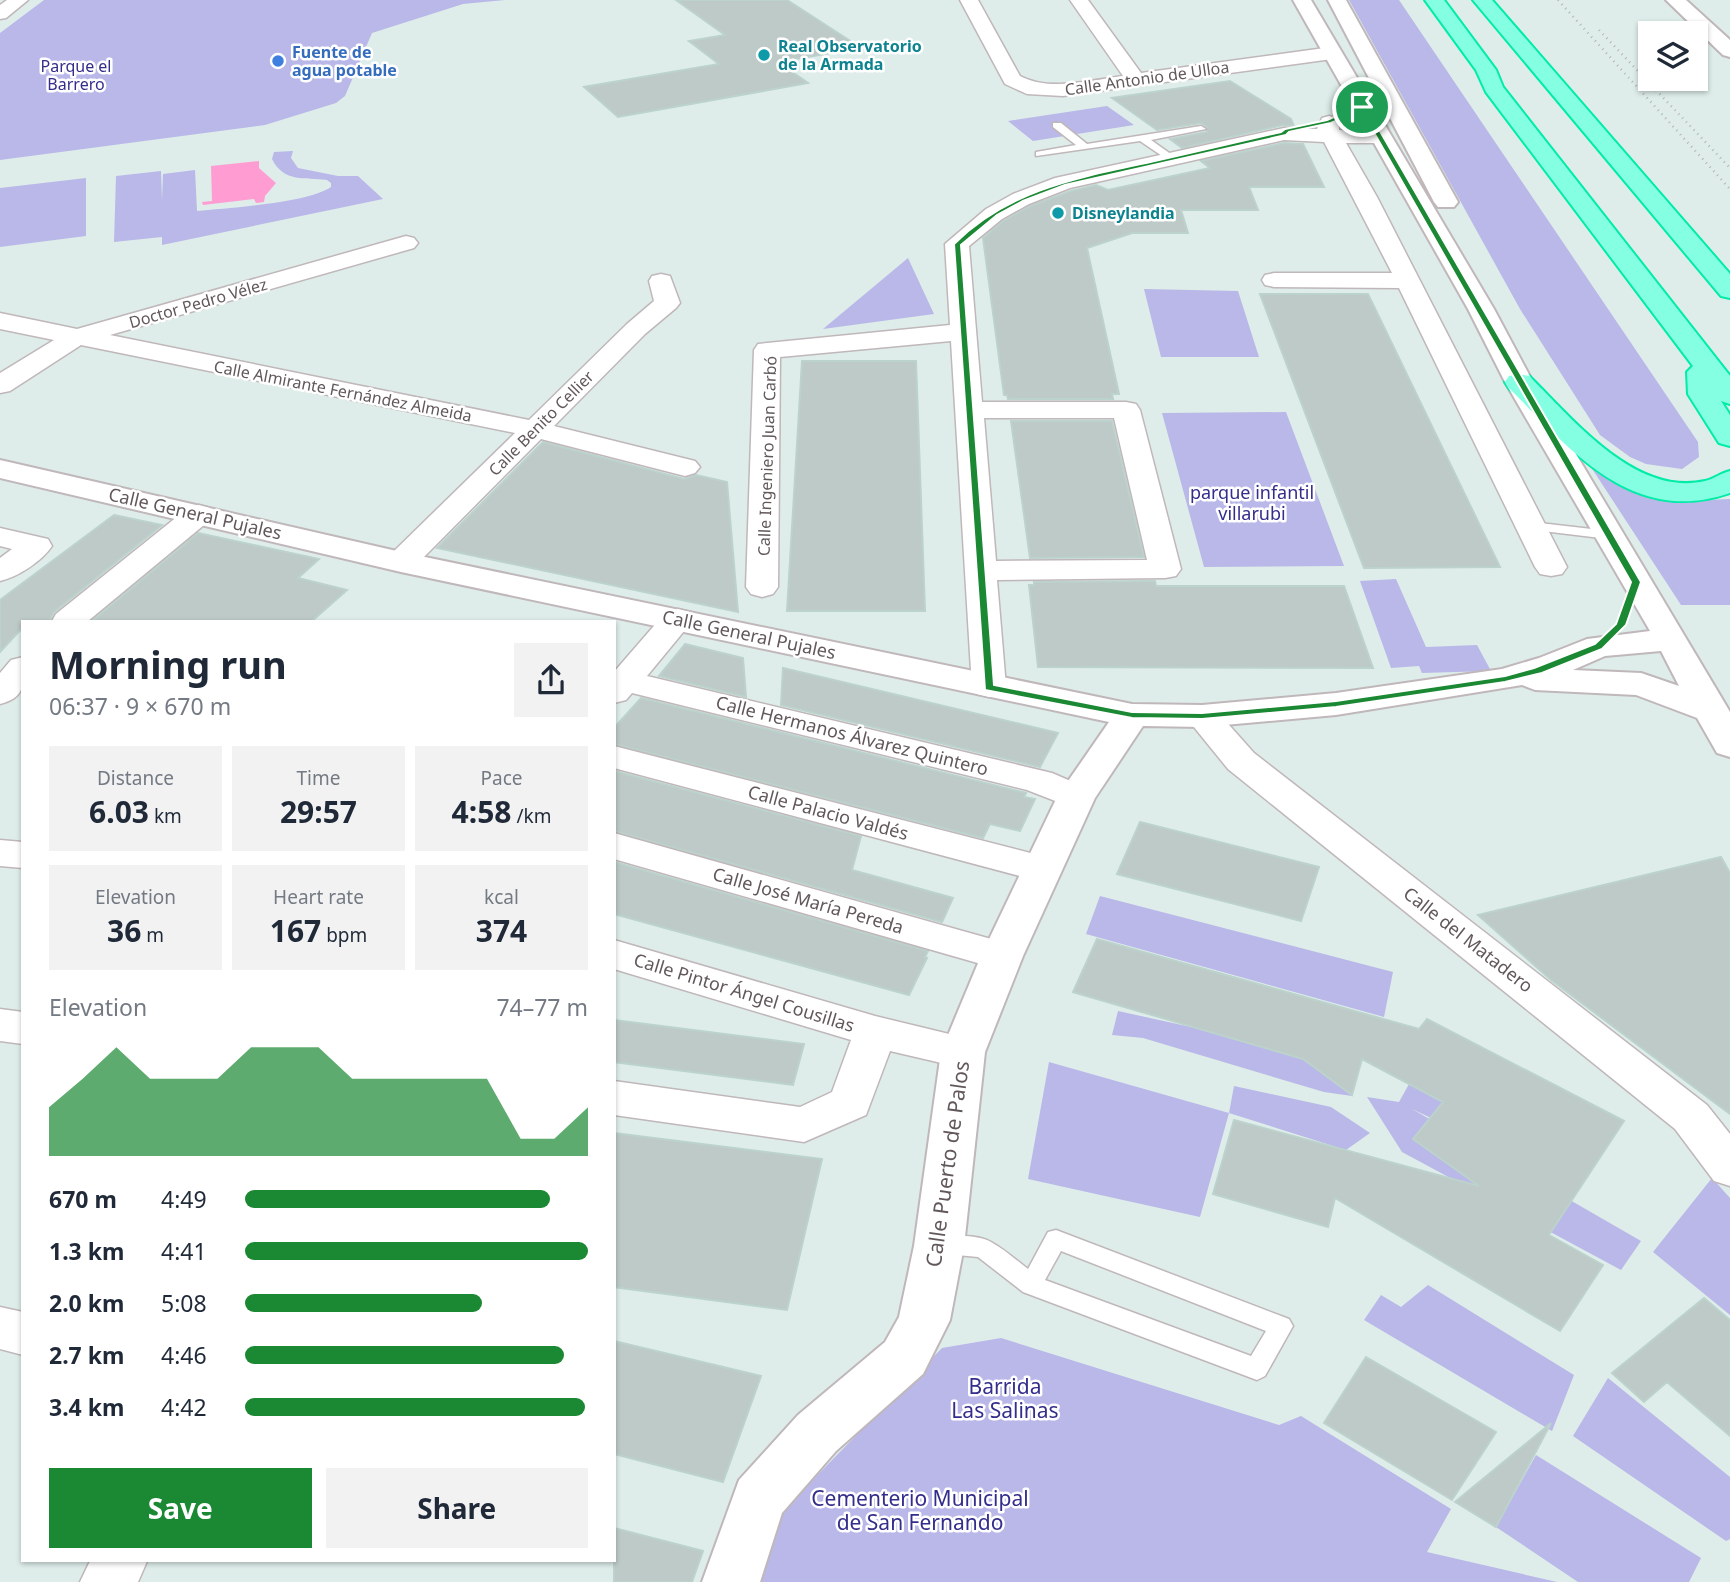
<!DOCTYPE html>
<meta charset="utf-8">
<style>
:root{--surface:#fff;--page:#f2f2f3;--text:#1f2937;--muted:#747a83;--accent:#1b8833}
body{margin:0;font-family:"Noto Sans",sans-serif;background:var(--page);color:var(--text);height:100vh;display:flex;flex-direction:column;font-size:26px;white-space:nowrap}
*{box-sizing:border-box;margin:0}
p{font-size:23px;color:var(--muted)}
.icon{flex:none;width:38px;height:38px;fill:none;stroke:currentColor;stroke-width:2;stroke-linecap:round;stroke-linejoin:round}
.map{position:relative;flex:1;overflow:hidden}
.sheet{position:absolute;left:21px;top:620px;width:595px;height:942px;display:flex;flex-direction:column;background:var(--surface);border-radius:0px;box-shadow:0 2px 5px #0004}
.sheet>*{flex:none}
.fabs{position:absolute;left:1638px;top:21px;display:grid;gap:14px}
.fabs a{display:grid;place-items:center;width:70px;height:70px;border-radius:0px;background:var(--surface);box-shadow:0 2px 5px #0004;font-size:35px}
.pin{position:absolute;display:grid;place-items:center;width:60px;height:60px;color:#fff;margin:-30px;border:4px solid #fff;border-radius:50%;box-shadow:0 2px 7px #0007}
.round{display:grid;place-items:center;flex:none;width:74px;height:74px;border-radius:0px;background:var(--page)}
.headline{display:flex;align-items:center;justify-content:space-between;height:119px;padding:0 28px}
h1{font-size:38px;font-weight:700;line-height:52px}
.stats{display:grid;grid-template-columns:repeat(3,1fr);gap:10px;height:119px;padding:7px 28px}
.stats div{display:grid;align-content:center;border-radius:0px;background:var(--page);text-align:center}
.stats b{font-size:30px;font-weight:700}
.stats small{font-size:19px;font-weight:400}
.stats p{font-size:19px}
.chart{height:196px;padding:14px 28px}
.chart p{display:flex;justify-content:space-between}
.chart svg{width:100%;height:126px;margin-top:7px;fill:var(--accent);opacity:.7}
.cta{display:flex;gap:14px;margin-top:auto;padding:14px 28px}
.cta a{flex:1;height:80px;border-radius:0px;background:var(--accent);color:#fff;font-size:28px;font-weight:700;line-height:80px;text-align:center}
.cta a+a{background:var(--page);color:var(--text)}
ul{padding:0 28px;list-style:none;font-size:23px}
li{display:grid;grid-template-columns:112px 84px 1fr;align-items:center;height:52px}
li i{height:18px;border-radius:9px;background:var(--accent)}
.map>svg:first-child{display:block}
.green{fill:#b9b8e8}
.water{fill:#ff9dd2}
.building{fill:#becac7;stroke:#bcd2cc;stroke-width:2}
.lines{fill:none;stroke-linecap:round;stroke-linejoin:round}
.service-casing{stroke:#c0b7ba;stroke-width:3}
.minor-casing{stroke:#c0b7ba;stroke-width:3}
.tertiary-casing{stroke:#c0b7ba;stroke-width:4}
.motorway-casing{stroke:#00eca7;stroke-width:4}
.service{fill:#fff;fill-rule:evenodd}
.minor{fill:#fff;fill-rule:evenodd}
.tertiary{fill:#fff;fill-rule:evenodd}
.motorway{fill:#84ffe2;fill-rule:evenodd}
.rail{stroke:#b5b3b4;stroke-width:2.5;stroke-dasharray:1 4.5;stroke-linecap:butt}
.route{fill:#1b8833;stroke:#fff;stroke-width:2;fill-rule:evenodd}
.culture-dot{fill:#0f9aa8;stroke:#fff;stroke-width:2.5}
.shop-dot{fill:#3f7fe0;stroke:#fff;stroke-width:2.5}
.labels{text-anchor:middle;stroke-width:5;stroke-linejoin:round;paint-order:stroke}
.far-culture-label{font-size:16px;font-weight:bold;fill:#0d838f;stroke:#fff;text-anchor:start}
.far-shop-label{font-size:16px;font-weight:bold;fill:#366cbe;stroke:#fff;text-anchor:start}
.far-park-label{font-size:16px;fill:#332d8c;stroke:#fff}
.far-street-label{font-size:16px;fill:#62585c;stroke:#fff}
.park-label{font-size:18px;fill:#332d8c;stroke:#fff}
.street-label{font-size:18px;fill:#62585c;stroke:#fff}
.near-street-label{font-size:21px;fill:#62585c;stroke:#fff}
.near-park-label{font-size:21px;fill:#332d8c;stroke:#fff}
</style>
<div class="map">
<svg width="1730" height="1582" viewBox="0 0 1730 1582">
<rect width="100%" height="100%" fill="#deedea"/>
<path class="green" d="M 44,0 L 505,0 L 463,4 L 372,33 L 345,96 L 336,103 L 265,125 L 0,160 L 0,33 Z
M 1349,0 L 1399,0 L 1698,442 L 1699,457 L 1682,469 L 1646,464 L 1630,457 L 1600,435 L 1520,309 Z
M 1107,106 L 1134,125 L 1033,141 L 1008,121 Z
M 293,151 L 291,158 L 298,168 L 338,176 L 358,176 L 383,199 L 162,245 L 162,237 L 114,242 L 116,176 L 161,171 L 162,200 L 163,174 L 195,170 L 197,211 C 228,208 308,203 331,187 L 331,183 L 327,180 C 305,177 284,183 272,159 L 274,152 Z
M 86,178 L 86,236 L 0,247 L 0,188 Z
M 908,258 L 934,314 L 823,329 Z
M 1144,289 L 1238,291 L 1259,357 L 1161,357 Z
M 1286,412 L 1344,566 L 1204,567 L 1162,413 Z
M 1587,461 C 1628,497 1678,502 1730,499 L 1730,605 L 1681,605 Z
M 1396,579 L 1426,647 L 1477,645 L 1491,671 L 1422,673 L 1419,666 L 1391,668 L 1360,581 Z
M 1100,896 L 1393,972 L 1384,1017 L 1086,934 Z
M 1118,1011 L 1191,1027 L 1303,1059 L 1329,1078 L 1355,1085 L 1352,1096 L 1324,1092 L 1143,1038 L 1112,1035 Z
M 1049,1062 L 1229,1113 L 1234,1086 L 1331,1107 L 1370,1133 L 1346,1150 L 1229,1113 L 1200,1217 L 1028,1179 Z
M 1409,1084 L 1549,1160 L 1540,1170 L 1412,1109 L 1641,1241 L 1621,1270 L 1402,1152 L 1367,1097 L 1399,1102 Z
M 1712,1178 L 1730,1198 L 1730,1315 L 1653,1252 Z
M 1428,1285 L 1574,1375 L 1552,1431 L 1364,1320 L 1381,1295 L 1401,1307 Z
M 1001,1338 L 1279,1425 L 1301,1416 L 1451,1509 L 1427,1552 L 1557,1582 L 756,1582 L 781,1512 L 942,1348 Z
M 1608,1378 L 1730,1477 L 1730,1539 L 1726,1541 L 1573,1436 Z
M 1536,1455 L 1701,1558 L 1689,1582 L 1578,1582 L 1496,1527 Z"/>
<path class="water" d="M 259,161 L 259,168 L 276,183 L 265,196 L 264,202 L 256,203 L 254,199 L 203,205 L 202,202 L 212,201 L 211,166 Z"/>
<path class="building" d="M 676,0 L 787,0 L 861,48 L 778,62 L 808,83 L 618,117 L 584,87 L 719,64 L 689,41 L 725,35 Z
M 1230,81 L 1291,119 L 1294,126 L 1283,125 L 1182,148 L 1170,139 L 1207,132 L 1207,127 L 1201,123 L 1157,130 L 1112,98 Z
M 1284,143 L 1303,144 L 1324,187 L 1249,187 L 1258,210 L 1181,210 L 1188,233 L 1132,233 L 1087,248 L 1119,394 L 1112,394 L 1113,399 L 1008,399 L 1007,395 L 1004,395 L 983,238 L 1003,221 L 1030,206 L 1071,191 L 1096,185 L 1108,190 L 1210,168 L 1201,161 Z
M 1260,294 L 1368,294 L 1500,567 L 1364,568 Z
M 802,361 L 916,361 L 925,611 L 787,611 Z
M 1011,421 L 1112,421 L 1144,557 L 1030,558 Z
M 543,442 L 684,479 L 696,475 L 727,482 L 738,612 L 437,548 Z
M 114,515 L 162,525 L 54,612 L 49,621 L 23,621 L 23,627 L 0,652 L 0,600 Z
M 198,533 L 319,559 L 298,578 L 347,590 L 312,621 L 92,621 Z
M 1155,581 L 1156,586 L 1344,586 L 1373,668 L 1038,667 L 1029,585 L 1034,585 L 1034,582 Z
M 685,644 L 743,658 L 746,697 L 659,676 Z
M 783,668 L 1058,733 L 1040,767 L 781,705 Z
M 641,698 L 1026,793 L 1024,797 L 1035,799 L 1020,831 L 990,824 L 983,838 L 614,744 L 614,728 Z
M 614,771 L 861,836 L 852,870 L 953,898 L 942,922 L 614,831 Z
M 1140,822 L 1319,867 L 1301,921 L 1117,874 Z
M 1721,857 L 1730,873 L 1730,1114 L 1551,980 L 1478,915 Z
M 614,862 L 928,951 L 925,957 L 927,958 L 909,995 L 614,914 Z
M 1097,939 L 1419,1029 L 1427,1019 L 1624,1121 L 1549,1235 L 1603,1265 L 1560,1331 L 1335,1198 L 1328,1227 L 1213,1194 L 1234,1120 L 1479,1186 L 1413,1139 L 1443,1102 L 1362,1059 L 1352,1095 L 1303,1059 L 1073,992 Z
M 614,1020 L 804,1044 L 793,1085 L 614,1062 Z
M 614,1133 L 822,1159 L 787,1310 L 614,1287 Z
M 1704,1298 L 1730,1320 L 1730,1436 L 1667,1382 L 1644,1402 L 1612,1373 Z
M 614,1341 L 761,1376 L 723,1482 L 614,1454 Z
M 1366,1357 L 1496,1432 L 1452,1500 L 1324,1423 Z
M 1551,1423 L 1496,1527 L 1455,1502 Z
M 614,1528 L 703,1551 L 692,1582 L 614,1582 Z"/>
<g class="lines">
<defs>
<path id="service" d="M 1053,123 L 1061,123 L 1087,144 L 1201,126 L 1206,129 L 1151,140 L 1175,157 L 1175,161 L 1171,162 L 1140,141 L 1036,156 L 1036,152 L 1076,145 L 1053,127 Z
M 1531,522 L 1609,531 L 1616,535 L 1609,539 L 1526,529 L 1524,526 L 1526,523 Z
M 1056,1230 L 1289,1319 L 1293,1326 L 1265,1376 L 1257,1380 L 1023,1292 L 978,1257 L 935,1253 L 932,1246 L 935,1239 C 949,1235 978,1234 991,1242 C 1004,1249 1016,1260 1028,1269 L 1048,1232 ZM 1061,1251 L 1266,1331 L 1251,1356 L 1045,1280 Z"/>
<path id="minor" d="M 7,0 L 28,0 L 6,18 L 0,19 L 0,5 Z
M 960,0 L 978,0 L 1020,76 C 1050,92 1091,80 1123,76 L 1070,0 L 1088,0 L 1141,73 L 1332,47 L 1342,53 L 1332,59 L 1063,96 L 1027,94 L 1005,84 Z
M 1329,116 L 1336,118 L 1339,122 L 1339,130 L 1388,133 L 1391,138 L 1388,143 L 1346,143 L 1377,197 L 1567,567 L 1562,574 L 1551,576 L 1540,574 L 1535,567 L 1399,288 L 1274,287 L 1265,285 L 1262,280 L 1265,275 L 1274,273 L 1392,273 L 1324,142 L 1284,140 L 1070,188 L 1029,204 L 1002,219 L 969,246 L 982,402 L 1126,402 L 1136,404 L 1140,410 L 1181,569 L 1176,576 L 1165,578 L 997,580 L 1006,687 L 1001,694 L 989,697 L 977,694 L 972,687 L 951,341 L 780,357 L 778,587 L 773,594 L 762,597 L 751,594 L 746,587 L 754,350 L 758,344 L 950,325 L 945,244 L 986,209 L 1013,194 L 1055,178 L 1284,128 L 1317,129 L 1322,118 ZM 984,418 L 1114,418 L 1147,560 L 996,561 Z
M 406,236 L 414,238 L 418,243 L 414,248 L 110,335 L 529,420 L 627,324 L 654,301 L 649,281 L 652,276 L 661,274 L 670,276 L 680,303 L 676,308 L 645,334 L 554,426 L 695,461 L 700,467 L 695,473 L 685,476 L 541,439 L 412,569 L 401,571 L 390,569 L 385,562 L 390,555 L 515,433 L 81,345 L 10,391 L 0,393 L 0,373 L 54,340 L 0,329 L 0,313 L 77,329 Z
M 199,505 L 210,508 L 214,514 L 210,520 L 88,621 L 52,621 L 56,614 L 188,508 Z
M 0,528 L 48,539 L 52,546 C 42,561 18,577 0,581 L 0,558 L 12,549 L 0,546 Z
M 678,609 L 690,612 L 694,619 L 647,676 L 1052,773 L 1089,789 L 1094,797 L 1089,805 L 1076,809 L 1027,790 L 632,693 L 626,700 L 614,703 L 614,672 L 666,612 Z
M 23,657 C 23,681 28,697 0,704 L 0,673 L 11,660 Z
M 1202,705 L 1214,708 L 1254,753 L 1707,1105 L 1730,1134 L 1730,1186 L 1714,1181 L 1675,1129 L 1228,769 L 1185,716 L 1190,708 Z
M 614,746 L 1042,856 L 1056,860 L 1061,869 L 1056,878 L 1042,882 L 614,768 Z
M 614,833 L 1016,946 L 1022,956 L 1016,966 L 1002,970 L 614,859 Z
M 0,840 L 23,842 L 23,868 L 0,866 Z
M 614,940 L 875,1016 L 978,1041 L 984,1052 L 978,1063 L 963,1068 L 890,1051 L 866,1115 L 804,1142 L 614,1115 L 614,1081 L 800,1107 L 832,1092 L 851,1040 L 614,969 Z
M 0,1009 L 23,1012 L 23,1044 L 0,1041 Z
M 0,1307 L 23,1312 L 23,1355 L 0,1349 Z
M 91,1559 L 148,1559 L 138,1582 L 80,1582 Z"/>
<path id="tertiary" d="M 1293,0 L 1311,0 L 1494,309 L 1533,382 L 1730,712 L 1730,757 L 1717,753 L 1697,718 L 1636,695 L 1535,690 L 1522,685 L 1336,715 L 1202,727 L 1143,726 L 1095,798 L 1023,956 L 985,1052 L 964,1246 L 950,1320 L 923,1374 L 836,1451 L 782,1513 L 760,1582 L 702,1582 L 739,1480 L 798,1415 L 885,1342 L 899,1317 L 914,1246 L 941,1052 L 981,956 L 1057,797 L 1109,722 L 401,572 L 0,478 L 0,460 L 401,552 L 1132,704 L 1202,705 L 1336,693 L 1502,669 L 1539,658 L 1587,639 L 1650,631 L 1505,382 L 1468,309 ZM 1661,651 L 1679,686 L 1641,673 L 1573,670 L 1605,656 Z
M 1328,0 L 1346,0 L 1458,202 L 1454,207 L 1438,207 L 1434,202 Z
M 1666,0 L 1686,0 L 1730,40 L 1730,57 L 1723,55 Z"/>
<path id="motorway" d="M 1425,0 L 1444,0 L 1496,70 L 1503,87 L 1730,376 L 1730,404 L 1721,401 L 1730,415 L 1730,446 L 1719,443 L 1688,394 L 1687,372 L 1693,366 L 1486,92 L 1476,70 Z
M 1473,0 L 1492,0 L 1730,274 L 1730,298 L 1721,296 Z
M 1519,374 L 1529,376 C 1573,419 1635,497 1705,481 C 1714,479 1721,473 1730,471 L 1730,493 C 1632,527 1570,449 1509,388 L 1505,382 L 1509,376 Z"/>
</defs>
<use href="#service" class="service-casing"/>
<use href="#minor" class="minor-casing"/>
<use href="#tertiary" class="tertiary-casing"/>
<use href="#motorway" class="motorway-casing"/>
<use href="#service" class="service"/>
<use href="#minor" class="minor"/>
<use href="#tertiary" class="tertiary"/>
<use href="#motorway" class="motorway"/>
<path class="rail" d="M 1558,0 L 1730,189
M 1599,30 L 1730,168"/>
</g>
<path class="route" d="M 1360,106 L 1366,107 C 1459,265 1548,424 1641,582 L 1626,625 L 1602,649 L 1542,673 L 1505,682 L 1336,707 L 1202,719 L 1132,718 L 985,690 L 954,244 C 1007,191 1075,178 1146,163 C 1191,153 1236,142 1281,132 L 1285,129 L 1327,120 ZM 1361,110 C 1452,267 1540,425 1631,582 L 1616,624 L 1595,644 L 1534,668 L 1505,676 L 1336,701 L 1202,713 L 1132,712 L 994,685 L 961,245 L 997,215 L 1023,201 L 1065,185 L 1286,135 L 1289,132 L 1331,123 Z"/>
<g class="culture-dot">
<circle cx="764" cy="55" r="7"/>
<circle cx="1058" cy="213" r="7"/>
</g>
<circle class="shop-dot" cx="278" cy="61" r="7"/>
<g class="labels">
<g class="far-culture-label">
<text x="778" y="52">Real Observatorio<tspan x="778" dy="18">de la Armada</tspan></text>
<text x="1072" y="219">Disneylandia</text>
</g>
<g class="far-shop-label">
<text x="292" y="58">Fuente de<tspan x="292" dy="18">agua potable</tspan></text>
</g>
<g class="far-park-label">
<text x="76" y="72">Parque el<tspan x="76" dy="18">Barrero</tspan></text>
</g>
<g class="far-street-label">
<text transform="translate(1147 78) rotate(-8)" y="6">Calle Antonio de Ulloa</text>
<text transform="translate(198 303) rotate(-16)" y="6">Doctor Pedro Vélez</text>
<text transform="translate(343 391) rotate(11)" y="6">Calle Almirante Fernández Almeida</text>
<text transform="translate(541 423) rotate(-45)" y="6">Calle Benito Cellier</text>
<text transform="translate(767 456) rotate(-88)" y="6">Calle Ingeniero Juan Carbó</text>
</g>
<g class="park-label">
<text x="1252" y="499">parque infantil<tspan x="1252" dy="21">villarubi</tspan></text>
</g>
<g class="street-label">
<text transform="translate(195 514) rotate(13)" y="6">Calle General Pujales</text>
<text transform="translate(749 635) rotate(12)" y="6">Calle General Pujales</text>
<text transform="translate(852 736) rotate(14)" y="6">Calle Hermanos Álvarez Quintero</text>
<text transform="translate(828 813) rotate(15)" y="6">Calle Palacio Valdés</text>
<text transform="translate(808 901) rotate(16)" y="6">Calle José María Pereda</text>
<text transform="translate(1468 940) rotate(38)" y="6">Calle del Matadero</text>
<text transform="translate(744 993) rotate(17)" y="6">Calle Pintor Ángel Cousillas</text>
</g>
<g class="near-street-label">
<text transform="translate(948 1164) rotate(-82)" y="7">Calle Puerto de Palos</text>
</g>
<g class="near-park-label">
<text x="1005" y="1394">Barrida<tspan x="1005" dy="24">Las Salinas</tspan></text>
<text x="920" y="1506">Cementerio Municipal<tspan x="920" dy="24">de San Fernando</tspan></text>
</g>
</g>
</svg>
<div class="fabs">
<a><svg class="icon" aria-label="layers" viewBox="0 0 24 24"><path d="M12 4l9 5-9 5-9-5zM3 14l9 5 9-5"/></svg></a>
</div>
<div class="pin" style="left:1362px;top:107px;background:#1e9e55"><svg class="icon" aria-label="arrive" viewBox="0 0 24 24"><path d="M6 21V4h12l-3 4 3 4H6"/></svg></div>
<section class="sheet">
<div class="headline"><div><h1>Morning run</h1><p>06:37 · 9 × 670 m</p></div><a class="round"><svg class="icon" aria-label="share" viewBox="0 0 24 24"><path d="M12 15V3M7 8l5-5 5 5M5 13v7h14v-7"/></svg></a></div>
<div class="stats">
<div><p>Distance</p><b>6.03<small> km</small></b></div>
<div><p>Time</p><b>29:57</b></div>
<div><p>Pace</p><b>4:58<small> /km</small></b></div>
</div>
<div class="stats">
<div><p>Elevation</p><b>36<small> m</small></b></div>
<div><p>Heart rate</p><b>167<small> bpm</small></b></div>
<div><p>kcal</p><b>374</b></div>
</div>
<div class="chart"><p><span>Elevation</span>74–77 m</p>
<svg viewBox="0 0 160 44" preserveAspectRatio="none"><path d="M0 44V27L10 17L20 6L30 17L40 17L50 17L60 6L70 6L80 6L90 17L100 17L110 17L120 17L130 17L140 38L150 38L160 27V44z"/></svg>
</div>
<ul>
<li><b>670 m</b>4:49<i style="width:89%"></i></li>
<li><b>1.3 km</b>4:41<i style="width:100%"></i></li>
<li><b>2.0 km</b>5:08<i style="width:69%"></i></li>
<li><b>2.7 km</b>4:46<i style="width:93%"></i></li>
<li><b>3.4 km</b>4:42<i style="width:99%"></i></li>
</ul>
<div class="cta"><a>Save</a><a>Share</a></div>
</section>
</div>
